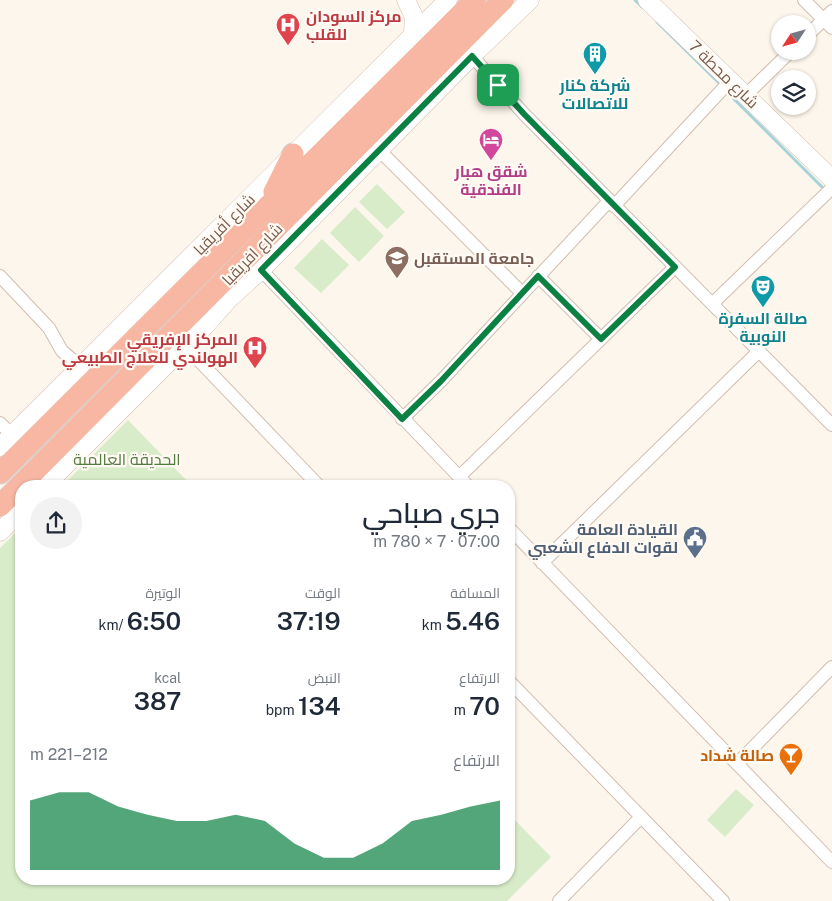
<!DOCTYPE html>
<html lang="ar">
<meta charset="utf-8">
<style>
:root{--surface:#fff;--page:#f2f2f3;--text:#1f2937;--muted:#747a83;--accent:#0b8043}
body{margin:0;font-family:"Public Sans",Cairo,sans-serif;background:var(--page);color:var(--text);direction:rtl;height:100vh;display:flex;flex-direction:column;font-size:19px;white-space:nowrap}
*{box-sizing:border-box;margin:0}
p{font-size:16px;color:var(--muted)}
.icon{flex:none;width:28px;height:28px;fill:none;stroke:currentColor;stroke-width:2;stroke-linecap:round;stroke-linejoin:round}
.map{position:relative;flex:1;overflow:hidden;direction:ltr}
.panel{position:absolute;left:15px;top:480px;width:500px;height:405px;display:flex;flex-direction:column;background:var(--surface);border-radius:20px;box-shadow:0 1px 4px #0004;direction:rtl}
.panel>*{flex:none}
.needle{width:32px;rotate:234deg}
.tools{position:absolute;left:771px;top:15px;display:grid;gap:10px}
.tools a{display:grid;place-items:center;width:45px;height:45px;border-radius:50%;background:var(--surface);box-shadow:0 1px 4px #0004;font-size:25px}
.pin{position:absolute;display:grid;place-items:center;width:42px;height:42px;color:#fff;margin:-21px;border-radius:10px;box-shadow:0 2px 8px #0006}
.round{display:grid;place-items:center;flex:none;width:52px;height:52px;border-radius:26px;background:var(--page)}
.summary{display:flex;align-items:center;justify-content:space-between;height:85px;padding:0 15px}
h1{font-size:28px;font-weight:600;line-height:38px}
.figures{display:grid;grid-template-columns:repeat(3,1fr);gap:8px;height:85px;padding:5px 15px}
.figures div{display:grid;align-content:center}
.figures b{font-size:25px;font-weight:600}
.figures small{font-size:14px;font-weight:400}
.figures p{font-size:14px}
.chart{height:140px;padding:10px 15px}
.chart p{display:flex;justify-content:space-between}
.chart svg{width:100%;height:90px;margin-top:5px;fill:var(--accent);opacity:.7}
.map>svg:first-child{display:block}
.green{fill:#d8ecc9}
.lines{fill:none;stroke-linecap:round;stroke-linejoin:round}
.stream{stroke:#a5d3da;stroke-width:3}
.street-casing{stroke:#d1beb0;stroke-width:14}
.secondary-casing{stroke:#d6c0b0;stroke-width:19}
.highway-casing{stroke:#dad1cd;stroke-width:23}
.street{stroke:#fff;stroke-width:12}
.secondary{stroke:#fff;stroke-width:18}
.highway{stroke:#f7b7a3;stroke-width:21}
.route-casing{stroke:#fff;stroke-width:10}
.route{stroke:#0b8043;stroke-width:6}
.labels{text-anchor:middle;stroke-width:4.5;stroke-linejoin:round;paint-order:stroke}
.health-label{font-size:16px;font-weight:bold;fill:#be3a42;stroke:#fffaf3;text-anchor:start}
.street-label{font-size:16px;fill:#7a5c4d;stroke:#fffaf3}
.culture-label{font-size:16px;font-weight:bold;fill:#0d838f;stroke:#fffaf3}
.hotel-label{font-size:16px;font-weight:bold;fill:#b23c85;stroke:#fffaf3}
.education-label{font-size:16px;font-weight:bold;fill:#785e54;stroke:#fffaf3;text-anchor:start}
.park-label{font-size:16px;fill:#537a41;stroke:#fffaf3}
.service-label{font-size:16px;font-weight:bold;fill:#4e5e75;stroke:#fffaf3;text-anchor:end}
.food-label{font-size:16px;font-weight:bold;fill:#c56008;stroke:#fffaf3;text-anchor:end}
</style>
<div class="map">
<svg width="832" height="901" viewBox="0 0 832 901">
<rect width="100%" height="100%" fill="#fdf6ec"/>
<path class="green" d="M 377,184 L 405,212 L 387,229 L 359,202 Z
M 355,207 L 384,236 L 359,262 L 330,233 Z
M 322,239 L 349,265 L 321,293 L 294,268 Z
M 128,420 L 192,486 L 62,486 Z
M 21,527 L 21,879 L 509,879 L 509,814 L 551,857 L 507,901 L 0,901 L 0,548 Z
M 736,789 L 754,805 L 725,837 L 707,820 Z"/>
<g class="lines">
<path class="stream" d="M 635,0 L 642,7
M 657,22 L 722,86
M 726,91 L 826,191"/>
<defs>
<path id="street" d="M 804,0 L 832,28
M 808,35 L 832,11
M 472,56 L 524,114 L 832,425
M 746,95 L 791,51
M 379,150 L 522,293
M 614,206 L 731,80
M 261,270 L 468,486
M 0,276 L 49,328 L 62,351 L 80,366
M 538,276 L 601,339
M 712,304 L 832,188
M 185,346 L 319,486
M 402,419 L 441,381 L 609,201
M 0,423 L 12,435
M 459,477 L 675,267
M 509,528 L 832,862
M 542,563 L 758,352
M 509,681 L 723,901
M 737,764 L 832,667
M 559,901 L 641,817"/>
<path id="secondary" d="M 406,0 L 414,17 L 413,33
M 647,0 L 832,179
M 0,447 L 448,0
M 45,486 L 205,326 L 229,299 L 261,270 L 472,56 L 530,0
M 0,532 L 21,510"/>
<path id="highway" d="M 274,192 L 293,154
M 0,473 L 475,0
M 0,506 L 503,0"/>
</defs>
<use href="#street" class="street-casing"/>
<use href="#secondary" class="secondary-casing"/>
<use href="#highway" class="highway-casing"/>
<use href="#street" class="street"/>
<use href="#secondary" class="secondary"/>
<use href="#highway" class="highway"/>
</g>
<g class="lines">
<defs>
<path id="route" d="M 472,56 L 524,114 L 675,267 L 601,339 L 538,276 L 441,381 L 402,419 L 261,270 Z"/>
</defs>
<use href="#route" class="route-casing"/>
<use href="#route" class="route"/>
</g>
<defs>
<symbol id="hospital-pin" viewBox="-11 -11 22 30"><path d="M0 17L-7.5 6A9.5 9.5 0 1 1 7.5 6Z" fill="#e0444e" stroke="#fffaf3"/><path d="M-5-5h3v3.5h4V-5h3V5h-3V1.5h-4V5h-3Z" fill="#fff"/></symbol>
<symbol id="building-pin" viewBox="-11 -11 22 30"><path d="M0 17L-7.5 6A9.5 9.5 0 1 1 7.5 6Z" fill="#0f9aa8" stroke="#fffaf3"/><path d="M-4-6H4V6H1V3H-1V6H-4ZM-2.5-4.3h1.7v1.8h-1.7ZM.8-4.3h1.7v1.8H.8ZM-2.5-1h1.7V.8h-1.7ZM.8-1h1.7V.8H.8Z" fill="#fff"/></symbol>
<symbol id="hotel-pin" viewBox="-11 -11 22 30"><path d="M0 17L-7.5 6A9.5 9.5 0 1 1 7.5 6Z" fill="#d1479c" stroke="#fffaf3"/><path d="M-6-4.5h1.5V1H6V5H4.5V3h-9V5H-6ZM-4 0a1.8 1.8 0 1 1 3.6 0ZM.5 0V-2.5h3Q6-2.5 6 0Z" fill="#fff"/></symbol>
<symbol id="university-pin" viewBox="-11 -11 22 30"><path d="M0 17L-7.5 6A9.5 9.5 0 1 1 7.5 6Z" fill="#8d6e63" stroke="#fffaf3"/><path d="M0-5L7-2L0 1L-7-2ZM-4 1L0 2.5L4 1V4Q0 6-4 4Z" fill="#fff"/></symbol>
<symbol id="theatre-pin" viewBox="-11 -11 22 30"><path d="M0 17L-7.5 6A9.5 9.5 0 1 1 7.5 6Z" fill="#0f9aa8" stroke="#fffaf3"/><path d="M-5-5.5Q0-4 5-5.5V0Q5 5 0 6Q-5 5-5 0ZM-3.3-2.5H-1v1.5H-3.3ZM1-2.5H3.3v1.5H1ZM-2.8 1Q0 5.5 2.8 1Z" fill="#fff"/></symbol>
<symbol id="civic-pin" viewBox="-11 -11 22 30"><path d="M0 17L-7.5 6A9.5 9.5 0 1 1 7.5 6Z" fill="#5c6f8a" stroke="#fffaf3"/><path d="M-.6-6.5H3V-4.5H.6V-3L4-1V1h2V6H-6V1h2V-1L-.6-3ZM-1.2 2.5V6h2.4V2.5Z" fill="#fff"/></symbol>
<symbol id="bar-pin" viewBox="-11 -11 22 30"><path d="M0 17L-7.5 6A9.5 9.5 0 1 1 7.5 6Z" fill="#e8710a" stroke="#fffaf3"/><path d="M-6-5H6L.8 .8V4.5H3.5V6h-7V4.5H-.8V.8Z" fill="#fff"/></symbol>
</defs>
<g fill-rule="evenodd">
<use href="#hospital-pin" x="274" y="11" width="28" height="38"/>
<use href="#building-pin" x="581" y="40" width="28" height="38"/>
<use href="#hotel-pin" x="477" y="126" width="28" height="38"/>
<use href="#university-pin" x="383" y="244" width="28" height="38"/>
<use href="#theatre-pin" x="749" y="273" width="28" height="38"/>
<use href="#hospital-pin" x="241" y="334" width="28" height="38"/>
<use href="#civic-pin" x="681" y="524" width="28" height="38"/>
<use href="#bar-pin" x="777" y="741" width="28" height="38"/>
</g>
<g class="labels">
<g class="health-label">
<text x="306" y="22">مركز السودان<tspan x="306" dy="18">للقلب</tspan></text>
<text x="238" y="345" text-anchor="end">المركز الإفريقي<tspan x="238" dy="18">الهولندي للعلاج الطبيعي</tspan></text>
</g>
<g class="street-label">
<text transform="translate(724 74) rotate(44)" y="6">شارع محطة 7</text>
<text transform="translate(224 224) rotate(-45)" y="6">شارع أفريقيا</text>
<text transform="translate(252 254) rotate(-46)" y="6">شارع افريقيا</text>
</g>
<g class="culture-label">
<text x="595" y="91">شركة كنار<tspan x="595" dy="18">للاتصالات</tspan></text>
<text x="763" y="324">صالة السفرة<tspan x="763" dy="18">النوبية</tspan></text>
</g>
<g class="hotel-label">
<text x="491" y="177">شقق هبار<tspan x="491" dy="18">الفندقية</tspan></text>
</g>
<g class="education-label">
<text x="414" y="264">جامعة المستقبل</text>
</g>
<g class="park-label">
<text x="127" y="465">الحديقة العالمية</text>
</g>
<g class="service-label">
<text x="678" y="535">القيادة العامة<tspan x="678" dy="18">لقوات الدفاع الشعبي</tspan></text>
</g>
<g class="food-label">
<text x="774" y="761">صالة شداد</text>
</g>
</g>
</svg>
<div class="tools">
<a><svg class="needle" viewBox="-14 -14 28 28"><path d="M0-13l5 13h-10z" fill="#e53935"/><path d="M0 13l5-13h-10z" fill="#747a83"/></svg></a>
<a><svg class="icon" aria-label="layers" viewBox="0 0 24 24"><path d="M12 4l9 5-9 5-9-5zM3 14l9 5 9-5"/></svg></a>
</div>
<div class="pin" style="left:498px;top:85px;background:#1e9e55"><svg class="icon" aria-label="arrive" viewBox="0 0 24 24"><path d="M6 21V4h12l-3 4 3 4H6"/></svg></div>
<section class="panel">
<div class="summary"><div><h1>جري صباحي</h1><p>07:00 · 7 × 780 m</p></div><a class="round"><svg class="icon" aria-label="share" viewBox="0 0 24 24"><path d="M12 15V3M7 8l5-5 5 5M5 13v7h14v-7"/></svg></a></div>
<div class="figures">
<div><p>المسافة</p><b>5.46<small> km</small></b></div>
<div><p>الوقت</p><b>37:19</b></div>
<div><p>الوتيرة</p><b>6:50<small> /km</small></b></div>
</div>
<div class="figures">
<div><p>الارتفاع</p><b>70<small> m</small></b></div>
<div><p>النبض</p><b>134<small> bpm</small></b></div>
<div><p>kcal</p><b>387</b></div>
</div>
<div class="chart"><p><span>الارتفاع</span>212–221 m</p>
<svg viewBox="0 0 160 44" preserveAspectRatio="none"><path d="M0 44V10L10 6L20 6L30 13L40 17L50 20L60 20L70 17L80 20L90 31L100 38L110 38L120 31L130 20L140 17L150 13L160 10V44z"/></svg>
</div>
</section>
</div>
